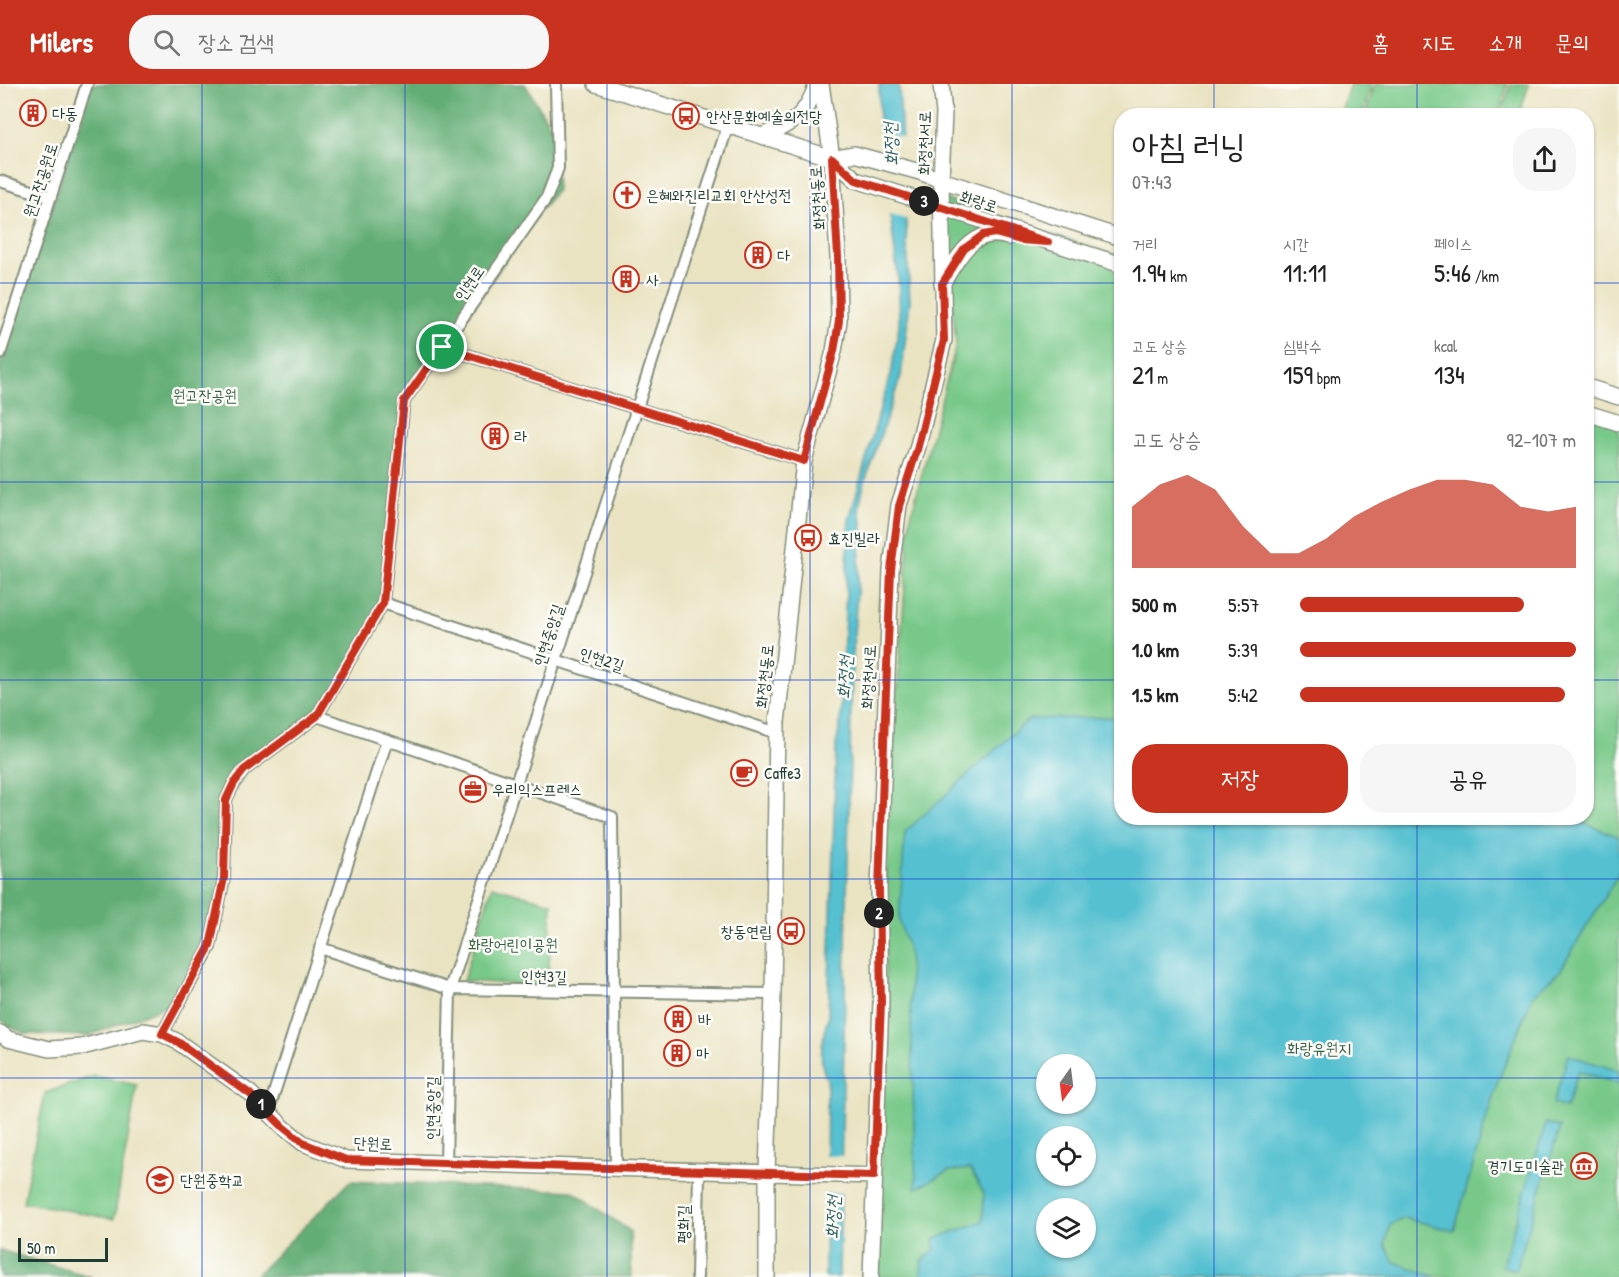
<!DOCTYPE html>
<html lang="ko">
<meta charset="utf-8">
<style>
:root{--surface:#fff;--page:#f6f6f6;--text:#222;--muted:#767676;--accent:#c8321e}
body{margin:0;font-family:"Patrick Hand","Poor Story",sans-serif;background:var(--page);color:var(--text);height:100vh;display:flex;flex-direction:column;font-size:22px;white-space:nowrap}
*{box-sizing:border-box;margin:0}
p{font-size:20px;color:var(--muted)}
.icon{flex:none;width:33px;height:33px;fill:none;stroke:currentColor;stroke-width:2;stroke-linecap:round;stroke-linejoin:round}
.map{position:relative;flex:1;overflow:hidden}
.drawer{position:absolute;left:1114px;top:24px;width:480px;height:717px;display:flex;flex-direction:column;background:var(--surface);border-radius:24px;box-shadow:0 2px 4px #0004}
.drawer>*{flex:none}
.needle{width:39px;rotate:194deg}
.buttons{position:absolute;left:1036px;top:970px;display:grid;gap:12px}
.buttons a{display:grid;place-items:center;width:60px;height:60px;border-radius:50%;background:var(--surface);box-shadow:0 2px 4px #0004;font-size:30px}
.scale{position:absolute;left:18px;bottom:15px;width:90px;box-sizing:border-box;padding-left:6px;border:3px solid #1f3d34;border-top:0;font-size:16px;line-height:21px;white-space:nowrap;color:#1f3d34;-webkit-text-stroke:4px #fdfcf7;paint-order:stroke}
.pin{position:absolute;display:grid;place-items:center;width:51px;height:51px;color:#fff;margin:-26px;border:3px solid #fff;border-radius:50%;box-shadow:0 2px 6px #0007}
.km{position:absolute;width:30px;height:30px;margin:-15px;border-radius:50%;background:#222;color:#fff;font-size:16px;line-height:30px;text-align:center}
.round{display:grid;place-items:center;flex:none;width:63px;height:63px;border-radius:24px;background:var(--page)}
.head{display:flex;align-items:center;justify-content:space-between;height:102px;padding:0 18px}
h1{font-size:33px;font-weight:600;line-height:45px}
.stats{display:grid;grid-template-columns:repeat(3,1fr);gap:9px;height:102px;padding:6px 18px}
.stats div{display:grid;align-content:center}
.stats b{font-size:26px;font-weight:600}
.stats small{font-size:16px;font-weight:400}
.stats p{font-size:16px}
.chart{height:168px;padding:12px 18px}
.chart p{display:flex;justify-content:space-between}
.chart svg{width:100%;height:108px;margin-top:6px;fill:var(--accent);opacity:.7}
.primary-button{display:flex;gap:12px;margin-top:auto;padding:12px 18px}
.primary-button a{flex:1;height:69px;border-radius:24px;background:var(--accent);color:#fff;font-size:24px;font-weight:600;line-height:69px;text-align:center}
.primary-button a+a{background:var(--page);color:var(--text)}
ul{padding:0 18px;list-style:none;font-size:20px}
li{display:grid;grid-template-columns:96px 72px 1fr;align-items:center;height:45px}
li i{height:15px;border-radius:8px;background:var(--accent)}
header{display:flex;align-items:center;gap:36px;box-sizing:border-box;height:84px;padding:0 30px;background:var(--accent);color:#fff}
header strong{font-size:28px}
nav{display:flex;gap:33px;margin-inline-start:auto;font-size:21px}
.search{width:420px;height:54px;background:var(--page);display:flex;align-items:center;gap:15px;box-sizing:border-box;padding:0 21px;border-radius:24px;color:var(--muted);font-size:22px}
.map>svg:first-child{display:block}
.green{fill:#78c989;stroke:#4c835e;stroke-width:1.5;fill-rule:evenodd}
.forest{fill:#62ad75;stroke:#407554;stroke-width:1.5}
.water{fill:#55c0d0;stroke:#3a7e82;stroke-width:1.5;fill-rule:evenodd}
.pier{fill:#eae3c2}
.lines{fill:none;stroke-linecap:round;stroke-linejoin:round}
.street-casing{stroke:#84907b;stroke-width:14}
.secondary-casing{stroke:#84907b;stroke-width:18}
.street{stroke:#fff;stroke-width:10}
.secondary{stroke:#fff;stroke-width:15}
.route-casing{stroke:#fff;stroke-width:12}
.route{stroke:#c8321e;stroke-width:8}
.grid{fill:none;stroke:#1d4ed8;stroke-width:1.5;stroke-opacity:0.55}
.labels{text-anchor:middle;stroke-width:5;stroke-linejoin:round;paint-order:stroke}
.poi-label{font-size:16px;fill:#1f3d34;stroke:#fdfcf7;text-anchor:start}
.street-label{font-size:16px;fill:#1f3d34;stroke:#fdfcf7}
.park-label{font-size:16px;fill:#356049;stroke:#fdfcf7}
.water-label{font-size:18px;font-style:italic;fill:#2f6463;stroke:#fdfcf7}
</style>
<header>
<strong>Milers</strong>
<div class="search"><svg class="icon" aria-label="search" viewBox="0 0 24 24"><circle cx="10" cy="10" r="6"/><path d="M15 15l6 6"/></svg>장소 검색</div>
<nav><a>홈</a><a>지도</a><a>소개</a><a>문의</a></nav>
</header>
<div class="map">
<svg width="1619" height="1193" viewBox="0 0 1619 1193">
<rect width="100%" height="100%" fill="#fdfcf7"/>
<filter id="ink" filterUnits="userSpaceOnUse"><feTurbulence type="fractalNoise" baseFrequency=".0167" numOctaves="2"/><feDisplacementMap in="SourceGraphic" scale="12" xChannelSelector="R" yChannelSelector="G"/><feConvolveMatrix kernelMatrix="1 2 1 2 8 2 1 2 1" color-interpolation-filters="sRGB"/></filter>
<filter id="wash" filterUnits="userSpaceOnUse"><feTurbulence type="fractalNoise" baseFrequency=".008" numOctaves="4" result="noise"/><feDisplacementMap in="SourceGraphic" scale="24" xChannelSelector="R" yChannelSelector="G"/><feGaussianBlur stdDeviation="1.35" result="paint"/><feColorMatrix in="noise" values="0 0 0 0 0 0 0 0 0 0 0 0 0 0 0 0 0 1.4 0 .05"/><feComposite in="paint" operator="in"/></filter>
<g filter="url(#wash)">
<rect width="100%" height="100%" fill="#eae3c2"/>
<path class="green" d="M 1350,0 L 1372,0 L 1362,31 L 1340,31 Z
M 1375,0 L 1508,0 L 1498,31 L 1365,31 Z
M 1511,0 L 1529,0 L 1519,31 L 1501,31 Z
M 944,115 L 1122,173 L 1122,734 L 1587,734 L 1587,324 L 1619,334 L 1619,1193 L 879,1193 L 888,732 L 910,435 L 956,261 ZM 1047,981 L 1086,981 L 1086,1020 L 1047,1020 ZM 1047,1053 L 1086,1053 L 1086,1092 L 1047,1092 ZM 1047,1125 L 1086,1125 L 1086,1164 L 1047,1164 Z
M 492,802 L 552,819 L 548,902 L 463,897 Z
M 94,992 L 137,1001 L 114,1135 L 23,1118 L 45,1009 Z"/>
<path class="forest" d="M 92,0 L 525,0 L 554,48 L 557,106 L 538,129 L 410,316 L 388,506 L 321,632 L 249,683 L 228,717 L 230,800 L 217,840 L 199,868 L 175,919 L 88,952 L 26,950 L 10,943 L 0,935 L 0,282 Z
M 350,1097 L 573,1107 L 630,1147 L 632,1193 L 254,1193 Z
M 0,1166 L 92,1193 L 0,1193 Z"/>
<path class="water" d="M 879,0 L 899,0 L 910,218 L 901,292 L 864,400 L 859,423 L 862,437 L 852,580 L 839,1193 L 825,1193 L 827,995 C 817,977 822,953 828,934 L 836,660 L 840,643 L 849,436 L 883,315 L 891,290 L 899,241 L 899,201 L 879,42 Z
M 1122,633 L 1122,734 L 1571,734 L 1619,753 L 1619,789 L 1560,887 L 1533,911 L 1495,1005 L 1454,1147 L 1405,1134 L 1390,1141 L 1385,1161 L 1394,1178 L 1436,1193 L 921,1193 L 922,1177 L 935,1166 L 934,1155 L 983,1137 L 984,1109 L 970,1085 L 949,1087 L 916,1104 L 909,868 L 899,837 L 905,748 L 1029,635 ZM 1047,981 L 1086,981 L 1086,1020 L 1047,1020 ZM 1047,1053 L 1086,1053 L 1086,1092 L 1047,1092 ZM 1047,1125 L 1086,1125 L 1086,1164 L 1047,1164 Z
M 1568,971 L 1619,987 L 1619,1000 L 1578,987 L 1566,1024 L 1553,1020 Z
M 1546,1039 L 1560,1043 L 1516,1186 L 1502,1182 Z"/>
<path class="pier" d="M 876,46 L 905,55 L 909,136 L 887,130 Z
M 823,1072 L 845,1072 L 844,1109 L 823,1109 Z"/>
</g>
<g filter="url(#ink)">
<g class="lines">
<defs>
<path id="street" d="M 0,97 L 51,113
M 442,263 L 804,377
M 0,270 L 87,0
M 383,519 L 777,649
M 317,632 L 612,733 L 616,1084
M 320,864 L 450,905 L 773,910
M 162,950 L 210,863 L 224,794 L 226,716 L 234,699 L 244,686 L 317,632 L 383,519 L 404,317 L 547,113 L 558,84 L 556,0
M 268,1028 L 387,656
M 446,1079 L 450,905 L 728,41
M 697,1193 L 699,1087"/>
<path id="secondary" d="M 596,0 L 832,74 L 856,96 L 1122,181
M 762,52 C 794,38 805,34 817,0
M 832,74 L 854,70 L 920,88 L 941,96 L 1122,154
M 942,200 C 958,174 972,142 1008,153
M 1587,303 L 1619,313
M 1587,329 L 1619,339
M 0,949 L 8,955 L 49,965 L 82,963 L 143,947 L 162,950 L 178,958 L 250,1009 L 283,1043 L 303,1059 L 346,1076 L 874,1092
M 767,1193 L 767,1089 L 773,910 L 777,639 L 804,377 L 834,267 L 839,237 L 838,173 L 832,74 L 821,0
M 871,1193 L 881,917 L 879,805 L 891,486 L 899,421 L 917,366 L 944,256 L 941,96 L 944,29 L 941,0"/>
</defs>
<use href="#street" class="street-casing"/>
<use href="#secondary" class="secondary-casing"/>
<use href="#street" class="street"/>
<use href="#secondary" class="secondary"/>
</g>
</g>
<g class="lines" filter="url(#ink)">
<defs>
<path id="route" d="M 832,74 L 856,96 L 1048,158 L 1020,156 L 995,149 L 983,151 L 964,165 L 942,200 L 944,256 L 917,366 L 899,422 L 891,486 L 885,631 L 879,805 L 881,918 L 874,1092 L 346,1076 L 303,1059 L 283,1043 L 250,1010 L 178,958 L 162,950 L 210,862 L 224,794 L 226,716 L 234,699 L 244,686 L 317,632 L 383,519 L 404,317 L 442,263 L 804,377 L 834,267 L 839,237 L 838,173 Z"/>
</defs>
<use href="#route" class="route-casing"/>
<use href="#route" class="route"/>
</g>
<path class="grid" d="M 202,0 L 202,1193M 405,0 L 405,1193M 607,0 L 607,1193M 810,0 L 810,1193M 1012,0 L 1012,1193M 1214,0 L 1214,32M 1417,0 L 1417,32M 0,199 L 1122,199M 1587,199 L 1619,199M 0,398 L 1122,398M 1587,398 L 1619,398M 0,596 L 1122,596M 1587,596 L 1619,596M 1214,734 L 1214,1193M 1417,734 L 1417,1193M 0,795 L 1619,795M 0,994 L 1047,994M 1086,994 L 1619,994"/>
<defs>
<symbol id="building-ring" viewBox="-11 -11 22 22"><circle r="9.5" fill="#fdfcf7" stroke="#c8321e" stroke-width="1.5"/><path d="M-4-6H4V6H1V3H-1V6H-4ZM-2.5-4.3h1.7v1.8h-1.7ZM.8-4.3h1.7v1.8H.8ZM-2.5-1h1.7V.8h-1.7ZM.8-1h1.7V.8H.8Z" fill="#c8321e"/></symbol>
<symbol id="bus-ring" viewBox="-11 -11 22 22"><circle r="9.5" fill="#fdfcf7" stroke="#c8321e" stroke-width="1.5"/><path d="M-5-6H5V4H4V6H2V4H-2V6H-4V4H-5ZM-3.5-4V0h7V-4ZM-3.5 1.2v1.5H-2V1.2ZM2 1.2v1.5H3.5V1.2Z" fill="#c8321e"/></symbol>
<symbol id="church-ring" viewBox="-11 -11 22 22"><circle r="9.5" fill="#fdfcf7" stroke="#c8321e" stroke-width="1.5"/><path d="M-1.2-6h2.4v3.5h3.3v2.4h-3.3V6h-2.4V-.1h-3.3v-2.4h3.3Z" fill="#c8321e"/></symbol>
<symbol id="cafe-ring" viewBox="-11 -11 22 22"><circle r="9.5" fill="#fdfcf7" stroke="#c8321e" stroke-width="1.5"/><path d="M-5.5-4.5H6V0H3Q3 3.5 0 3.5H-2.5Q-5.5 3.5-5.5 0ZM3-3.2v2h1.7v-2ZM-6 4.5H4V6H-6Z" fill="#c8321e"/></symbol>
<symbol id="office-ring" viewBox="-11 -11 22 22"><circle r="9.5" fill="#fdfcf7" stroke="#c8321e" stroke-width="1.5"/><path d="M-6-3h4V-5.5h4V-3h4V5H-6ZM-1-4.5V-3h2v-1.5ZM-6 0V1H6V0Z" fill="#c8321e"/></symbol>
<symbol id="museum-ring" viewBox="-11 -11 22 22"><circle r="9.5" fill="#fdfcf7" stroke="#c8321e" stroke-width="1.5"/><path d="M0-6L6-3V-2H-6V-3ZM-5-1h2V3h-2ZM-1-1h2V3h-2ZM3-1h2V3H3ZM-6 4H6V6H-6Z" fill="#c8321e"/></symbol>
<symbol id="school-ring" viewBox="-11 -11 22 22"><circle r="9.5" fill="#fdfcf7" stroke="#c8321e" stroke-width="1.5"/><path d="M0-5L7-2L0 1L-7-2ZM-4 1L0 2.5L4 1V4Q0 6-4 4Z" fill="#c8321e"/></symbol>
</defs>
<g fill-rule="evenodd">
<use href="#building-ring" x="18" y="14" width="30" height="30"/>
<use href="#bus-ring" x="671" y="17" width="30" height="30"/>
<use href="#church-ring" x="612" y="96" width="30" height="30"/>
<use href="#building-ring" x="743" y="156" width="30" height="30"/>
<use href="#building-ring" x="611" y="180" width="30" height="30"/>
<use href="#building-ring" x="480" y="337" width="30" height="30"/>
<use href="#bus-ring" x="793" y="439" width="30" height="30"/>
<use href="#cafe-ring" x="729" y="674" width="30" height="30"/>
<use href="#office-ring" x="458" y="690" width="30" height="30"/>
<use href="#bus-ring" x="776" y="832" width="30" height="30"/>
<use href="#building-ring" x="663" y="920" width="30" height="30"/>
<use href="#building-ring" x="662" y="954" width="30" height="30"/>
<use href="#museum-ring" x="1569" y="1067" width="30" height="30"/>
<use href="#school-ring" x="145" y="1081" width="30" height="30"/>
</g>
<g class="labels">
<g class="poi-label">
<text x="52" y="35">다동</text>
<text x="706" y="38">안산문화예술의전당</text>
<text x="646" y="117">은혜와진리교회 안산성전</text>
<text x="777" y="177">다</text>
<text x="646" y="201">사</text>
<text x="514" y="358">라</text>
<text x="828" y="460">효진빌라</text>
<text x="764" y="695">Caffe3</text>
<text x="492" y="711">우리익스프레스</text>
<text x="772" y="853" text-anchor="end">창동연립</text>
<text x="698" y="941">바</text>
<text x="696" y="975">마</text>
<text x="1564" y="1088" text-anchor="end">경기도미술관</text>
<text x="180" y="1102">단원중학교</text>
</g>
<g class="street-label">
<text transform="translate(924 59) rotate(-89)" y="6">화정천서로</text>
<text transform="translate(40 96) rotate(-72)" y="6">원고잔공원로</text>
<text transform="translate(817 114) rotate(-94)" y="6">화정천동로</text>
<text transform="translate(979 117) rotate(18)" y="6">화랑로</text>
<text transform="translate(469 199) rotate(-55)" y="6">인현로</text>
<text transform="translate(548 551) rotate(-72)" y="6">인현중앙길</text>
<text transform="translate(602 575) rotate(18)" y="6">인현2길</text>
<text transform="translate(764 592) rotate(-84)" y="6">화정천동로</text>
<text transform="translate(868 593) rotate(-87)" y="6">화정천서로</text>
<text transform="translate(544 892) rotate(1)" y="6">인현3길</text>
<text transform="translate(432 1024) rotate(-89)" y="6">인현중앙길</text>
<text transform="translate(373 1059) rotate(2)" y="6">단원로</text>
<text transform="translate(683 1140) rotate(-89)" y="6">평화길</text>
</g>
<g class="park-label">
<text x="205" y="317">원고잔공원</text>
<text x="513" y="866">화랑어린이공원</text>
<text x="1319" y="970">화랑유원지</text>
</g>
<g class="water-label">
<text transform="translate(891 60) rotate(-93)" y="6">화정천</text>
<text transform="translate(845 593) rotate(-87)" y="6">화정천</text>
<text transform="translate(833 1133) rotate(-88)" y="6">화정천</text>
</g>
</g>
</svg>
<div class="buttons">
<a><svg class="needle" viewBox="-14 -14 28 28"><path d="M0-13l5 13h-10z" fill="#e53935"/><path d="M0 13l5-13h-10z" fill="#767676"/></svg></a>
<a><svg class="icon" aria-label="locate" viewBox="0 0 24 24"><circle cx="12" cy="12" r="6"/><path d="M12 2v4M12 18v4M2 12h4M18 12h4"/></svg></a>
<a><svg class="icon" aria-label="layers" viewBox="0 0 24 24"><path d="M12 4l9 5-9 5-9-5zM3 14l9 5 9-5"/></svg></a>
</div>
<div class="scale">50 m</div>
<div class="pin" style="left:442px;top:263px;background:#1e9e55"><svg class="icon" aria-label="arrive" viewBox="0 0 24 24"><path d="M6 21V4h12l-3 4 3 4H6"/></svg></div>
<b class="km" style="left:261px;top:1020px">1</b>
<b class="km" style="left:879px;top:829px">2</b>
<b class="km" style="left:924px;top:117px">3</b>
<section class="drawer">
<div class="head"><div><h1>아침 러닝</h1><p>07:43</p></div><a class="round"><svg class="icon" aria-label="share" viewBox="0 0 24 24"><path d="M12 15V3M7 8l5-5 5 5M5 13v7h14v-7"/></svg></a></div>
<div class="stats">
<div><p>거리</p><b>1.94<small> km</small></b></div>
<div><p>시간</p><b>11:11</b></div>
<div><p>페이스</p><b>5:46<small> /km</small></b></div>
</div>
<div class="stats">
<div><p>고도 상승</p><b>21<small> m</small></b></div>
<div><p>심박수</p><b>159<small> bpm</small></b></div>
<div><p>kcal</p><b>134</b></div>
</div>
<div class="chart"><p><span>고도 상승</span>92–107 m</p>
<svg viewBox="0 0 160 44" preserveAspectRatio="none"><path d="M0 44V19L10 10L20 6L30 12L40 27L50 38L60 38L70 32L80 23L90 17L100 12L110 8L120 8L130 10L140 19L150 21L160 19V44z"/></svg>
</div>
<ul>
<li><b>500 m</b>5:57<i style="width:81%"></i></li>
<li><b>1.0 km</b>5:39<i style="width:100%"></i></li>
<li><b>1.5 km</b>5:42<i style="width:96%"></i></li>
</ul>
<div class="primary-button"><a>저장</a><a>공유</a></div>
</section>
</div>
